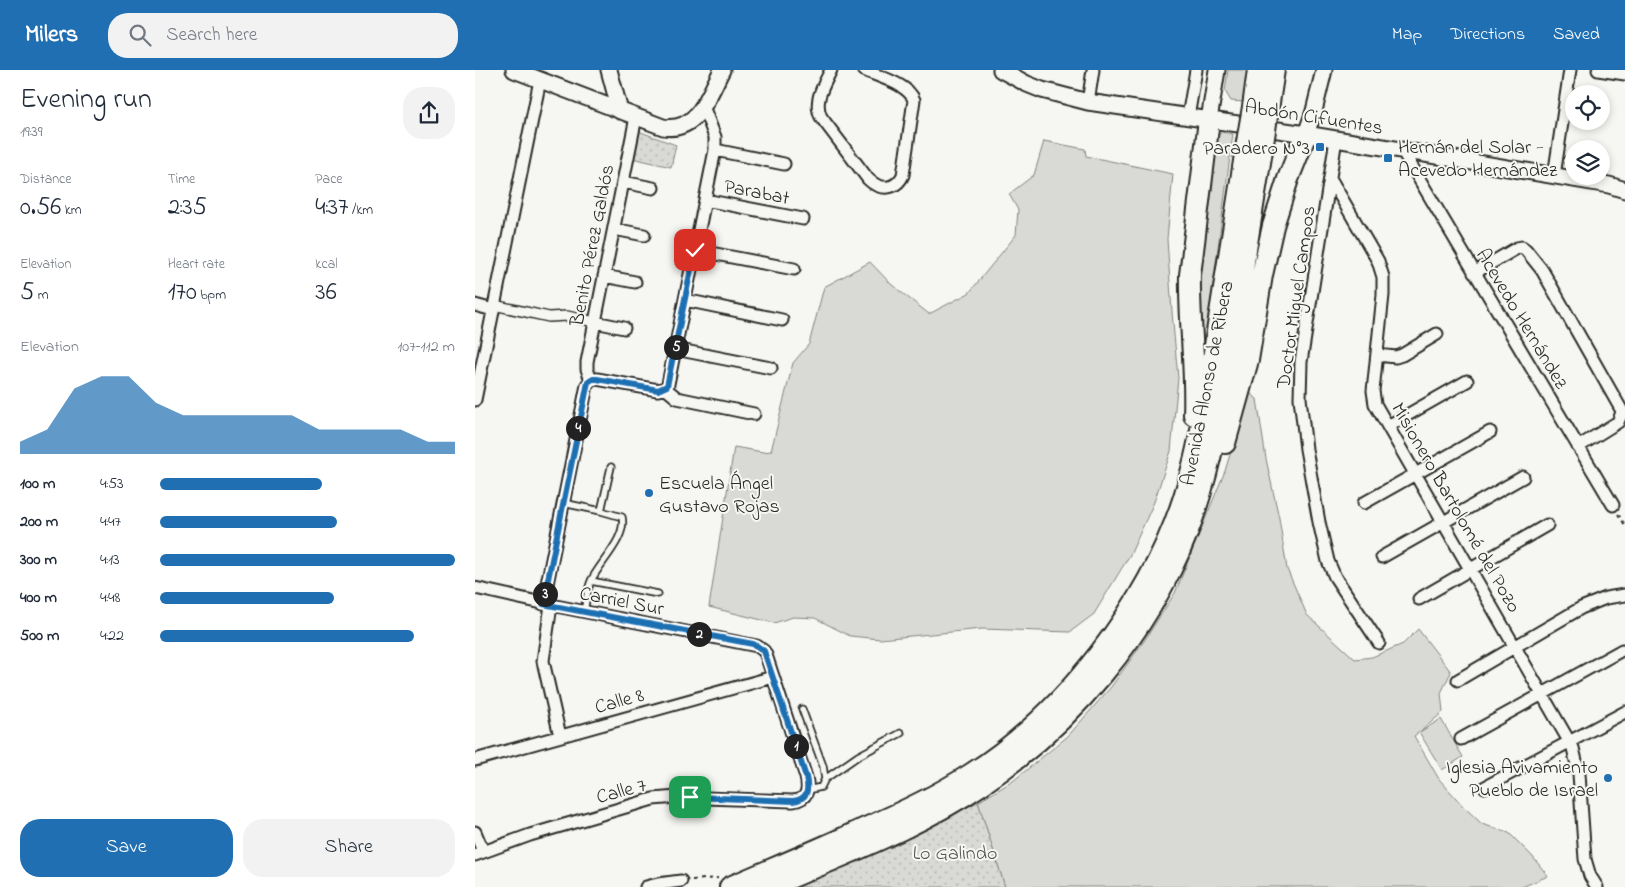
<!DOCTYPE html>
<meta charset="utf-8">
<style>
:root{--surface:#fff;--page:#f2f2f3;--text:#1f2937;--muted:#747a83;--accent:#1f6fb2}
body{margin:0;font-family:"Indie Flower",sans-serif;background:var(--page);color:var(--text);height:100vh;display:flex;flex-direction:column;font-size:19px;white-space:nowrap}
*{box-sizing:border-box;margin:0}
p{font-size:16px;color:var(--muted)}
.icon{flex:none;width:28px;height:28px;fill:none;stroke:currentColor;stroke-width:2;stroke-linecap:round;stroke-linejoin:round}
.map{position:relative;flex:1;overflow:hidden}
.sheet{display:flex;flex-direction:column;background:var(--surface);width:475px}
.sheet>*{flex:none}
.controls{position:absolute;left:1090px;top:15px;display:grid;gap:10px}
.controls a{display:grid;place-items:center;width:45px;height:45px;border-radius:50%;background:var(--surface);box-shadow:0 2px 8px #0003;font-size:25px}
.pin{position:absolute;display:grid;place-items:center;width:42px;height:42px;color:#fff;margin:-21px;border-radius:10px;box-shadow:0 2px 8px #0006}
.km{position:absolute;width:25px;height:25px;margin:-12px;border-radius:50%;background:#222;color:#fff;font-size:14px;line-height:25px;text-align:center}
.round{display:grid;place-items:center;flex:none;width:52px;height:52px;border-radius:20px;background:var(--page)}
.headline{display:flex;align-items:center;justify-content:space-between;height:85px;padding:0 20px}
h1{font-size:28px;font-weight:600;line-height:38px}
.metrics{display:grid;grid-template-columns:repeat(3,1fr);gap:8px;height:85px;padding:5px 20px}
.metrics div{display:grid;align-content:center}
.metrics b{font-size:25px;font-weight:600}
.metrics small{font-size:14px;font-weight:400}
.metrics p{font-size:14px}
.chart{height:140px;padding:10px 20px}
.chart p{display:flex;justify-content:space-between}
.chart svg{width:100%;height:90px;margin-top:5px;fill:var(--accent);opacity:.7}
.button{display:flex;gap:10px;margin-top:auto;padding:10px 20px}
.button a{flex:1;height:58px;border-radius:20px;background:var(--accent);color:#fff;font-size:20px;font-weight:600;line-height:58px;text-align:center}
.button a+a{background:var(--page);color:var(--text)}
ul{padding:0 20px;list-style:none;font-size:16px}
li{display:grid;grid-template-columns:80px 60px 1fr;align-items:center;height:38px}
li i{height:12px;border-radius:6px;background:var(--accent)}
header{display:flex;align-items:center;gap:30px;box-sizing:border-box;height:70px;padding:0 25px;background:var(--accent);color:#fff}
header strong{font-size:24px}
nav{display:flex;gap:28px;margin-inline-start:auto;font-size:18px}
.search{width:350px;height:45px;background:var(--page);display:flex;align-items:center;gap:12px;box-sizing:border-box;padding:0 18px;border-radius:20px;color:var(--muted);font-size:19px}
main{display:flex;flex:1;min-height:0}
.map>svg:first-child{display:block}
.grass{fill:#d9d9d5;stroke:#828280}
.park{fill:url(#park-dots);stroke:#828280}
.lines{fill:none;stroke-linecap:round;stroke-linejoin:round}
.service-casing{stroke:#2b2b2b;stroke-width:9}
.pedestrian-casing{stroke:#2b2b2b;stroke-width:12}
.minor-casing{stroke:#2b2b2b;stroke-width:15}
.tertiary-casing{stroke:#2b2b2b;stroke-width:19}
.trunk-casing{stroke:#2b2b2b;stroke-width:24}
.path{stroke:#2b2b2b;stroke-width:2;stroke-dasharray:4 4;stroke-linecap:butt}
.service{stroke:#f6f6f2;stroke-width:5.5}
.pedestrian{stroke:#f6f6f2;stroke-width:9}
.minor{stroke:#f6f6f2;stroke-width:11}
.tertiary{stroke:#f6f6f2;stroke-width:15}
.trunk{stroke:#f6f6f2;stroke-width:20}
.trunk-bridge-casing{stroke:#2b2b2b;stroke-width:24;stroke-linecap:butt}
.trunk-bridge{stroke:#f6f6f2;stroke-width:20}
.route-casing{stroke:#fff;stroke-width:10}
.route{stroke:#1f6fb2;stroke-width:6}
.poi-dot{fill:#1f6fb2;stroke:#f6f6f2;stroke-width:2}
.labels{text-anchor:middle;stroke-width:4;stroke-linejoin:round;paint-order:stroke}
.street-label{font-size:20px;fill:#2b2b2b;stroke:#f6f6f2}
.poi-label{font-size:20px;fill:#2b2b2b;stroke:#f6f6f2;text-anchor:start}
.park-label{font-size:20px;fill:#565656;stroke:#f6f6f2}
</style>
<header>
<strong>Milers</strong>
<div class="search"><svg class="icon" aria-label="search" viewBox="0 0 24 24"><circle cx="10" cy="10" r="6"/><path d="M15 15l6 6"/></svg>Search here</div>
<nav><a>Map</a><a>Directions</a><a>Saved</a></nav>
</header>
<main>
<section class="sheet">
<div class="headline"><div><h1>Evening run</h1><p>19:39</p></div><a class="round"><svg class="icon" aria-label="share" viewBox="0 0 24 24"><path d="M12 15V3M7 8l5-5 5 5M5 13v7h14v-7"/></svg></a></div>
<div class="metrics">
<div><p>Distance</p><b>0.56<small> km</small></b></div>
<div><p>Time</p><b>2:35</b></div>
<div><p>Pace</p><b>4:37<small> /km</small></b></div>
</div>
<div class="metrics">
<div><p>Elevation</p><b>5<small> m</small></b></div>
<div><p>Heart rate</p><b>170<small> bpm</small></b></div>
<div><p>kcal</p><b>36</b></div>
</div>
<div class="chart"><p><span>Elevation</span>107–112 m</p>
<svg viewBox="0 0 160 44" preserveAspectRatio="none"><path d="M0 44V38L10 32L20 12L30 6L40 6L50 19L60 25L70 25L80 25L90 25L100 25L110 32L120 32L130 32L140 32L150 38L160 38V44z"/></svg>
</div>
<ul>
<li><b>100 m</b>4:53<i style="width:55%"></i></li>
<li><b>200 m</b>4:47<i style="width:60%"></i></li>
<li><b>300 m</b>4:13<i style="width:100%"></i></li>
<li><b>400 m</b>4:48<i style="width:59%"></i></li>
<li><b>500 m</b>4:22<i style="width:86%"></i></li>
</ul>
<div class="button"><a>Save</a><a>Share</a></div>
</section>
<div class="map">
<svg width="1150" height="817" viewBox="0 0 1150 817">
<defs>
<pattern id="park-dots" width="8" height="8" patternUnits="userSpaceOnUse" patternTransform="scale(1.25)"><rect width="8" height="8" fill="#d9d9d5"/><path d="M2 2h.1M6 6h.1" fill="none" stroke="#babab7" stroke-width="1.8" stroke-linecap="round"/></pattern>
</defs>
<rect width="100%" height="100%" fill="#f6f6f2"/>
<filter id="ink" filterUnits="userSpaceOnUse"><feTurbulence type="fractalNoise" baseFrequency=".02" numOctaves="2"/><feDisplacementMap in="SourceGraphic" scale="10" xChannelSelector="R" yChannelSelector="G"/><feConvolveMatrix kernelMatrix="1 2 1 2 8 2 1 2 1" color-interpolation-filters="sRGB"/></filter>
<g filter="url(#ink)">
<path class="grass" d="M 753,0 L 774,0 L 769,32 L 756,31 L 750,21 Z
M 747,62 L 758,64 L 727,298 L 719,223 L 739,69 Z
M 569,71 L 610,79 L 611,86 L 698,104 L 692,169 L 697,242 L 703,308 L 696,381 L 679,432 L 656,483 L 619,544 L 595,562 L 507,559 L 405,569 L 375,566 L 340,548 L 318,547 L 299,553 L 234,537 L 259,377 L 288,382 L 296,381 L 318,293 L 334,274 L 349,217 L 395,192 L 417,215 L 454,244 L 494,223 L 541,165 L 543,140 L 534,124 L 559,105 Z
M 774,322 L 782,329 L 791,389 L 804,448 L 812,499 L 832,545 L 880,589 L 897,587 L 928,574 L 943,559 L 976,602 L 966,623 L 968,642 L 945,662 L 966,649 L 988,687 L 967,700 L 944,662 L 939,666 L 964,709 L 988,736 L 1007,754 L 1034,763 L 1057,786 L 1073,806 L 1047,817 L 530,817 L 503,732 L 538,711 L 593,666 L 636,617 L 669,571 L 700,523 L 750,401 Z"/>
<path class="park" d="M 163,61 L 201,75 L 196,97 L 157,88 Z
M 503,732 L 530,817 L 321,817 Z"/>
<g class="lines">
<defs>
<path id="service" d="M 88,433 L 126,441 L 136,397
M 116,511 L 183,524
M 109,542 C 111,532 112,520 116,511 C 125,492 152,468 147,447 L 126,441
M 327,639 L 348,696 L 350,709 L 346,717 L 333,720
M 350,709 L 383,686 L 426,663"/>
<path id="pedestrian" d="M 19,235 L 74,247 L 92,246 L 120,252"/>
<path id="minor" d="M 356,0 C 349,15 338,31 346,47 L 393,109 C 405,121 421,120 428,105 L 439,30 C 433,14 404,7 389,0
M 1123,0 L 1150,4
M 613,32 L 618,0
M 713,47 L 721,0
M 861,69 L 826,292 L 825,328 L 831,379 L 844,452 L 853,491 L 860,507 L 904,573
M 240,80 L 309,94
M 927,80 L 1138,435
M 1079,106 L 1095,0
M 855,108 L 903,191 L 908,207 L 908,225 L 898,321 L 900,334 L 1098,678 L 1104,704 L 1110,789 L 1115,806 L 1122,817
M 148,112 L 178,118
M 230,130 L 328,149
M 139,159 L 169,165
M 220,180 L 319,199
M 999,203 L 1042,178 L 1047,177 L 1051,180 L 1067,200 L 1147,341 L 1146,345 L 1143,352 L 1103,377
M 129,206 L 160,212
M 210,230 L 307,250
M 0,235 L 18,240
M 120,252 L 149,258
M 200,279 L 296,298
M 902,285 L 921,287 L 927,285 L 962,264
M 116,310 L 112,299 L 112,292 L 161,47
M 116,310 L 122,309 L 183,320 L 190,318
M 190,318 L 193,314 L 240,80 L 240,67 L 228,36
M 190,318 L 202,328 L 279,344
M 0,330 L 65,10
M 913,356 L 992,311
M 889,433 L 1015,362
M 907,487 L 1048,407
M 0,518 L 76,535 L 282,576 L 289,581 L 291,585 L 331,707 C 334,720 333,729 318,731 L 202,727 L 178,729 L 55,765 L 0,785
M 944,529 L 1072,455
M 68,534 L 112,315 L 116,310
M 76,535 L 68,591 L 85,666
M 983,610 L 1106,538 L 1131,528 L 1150,525
M 986,669 L 1147,580
M 0,690 L 298,607
M 1010,717 L 1150,642
M 0,762 L 8,781
M 171,817 L 183,814 L 206,811"/>
<path id="tertiary" d="M 39,0 L 188,57 C 223,63 234,24 247,0
M 134,0 L 145,41
M 526,0 L 552,14 L 567,20 L 613,32 L 831,64 L 1134,115 L 1150,120
M 734,50 L 742,0
M 831,64 L 839,41 L 849,0"/>
<path id="trunk" d="M 778,37 L 783,0
M 793,39 L 799,0
M 719,345 C 721,298 714,251 715,205 L 734,50
M 750,373 L 773,290 L 787,205 L 798,156 L 813,109 L 831,64
M 255,817 C 299,798 343,780 386,760 C 424,744 462,726 496,704 C 590,644 675,533 709,427 C 726,374 734,317 742,262 C 752,199 762,135 772,72
M 294,817 C 365,786 444,757 507,714 C 597,653 672,564 712,463 C 737,399 748,328 758,260 C 768,198 778,136 788,74"/>
</defs>
<use href="#service" class="service-casing"/>
<use href="#pedestrian" class="pedestrian-casing"/>
<use href="#minor" class="minor-casing"/>
<use href="#tertiary" class="tertiary-casing"/>
<use href="#trunk" class="trunk-casing"/>
<path class="path" d="M 1143,444 L 1150,455
M 217,810 L 243,808"/>
<use href="#service" class="service"/>
<use href="#pedestrian" class="pedestrian"/>
<use href="#minor" class="minor"/>
<use href="#tertiary" class="tertiary"/>
<use href="#trunk" class="trunk"/>
<defs>
<path id="trunk-bridge" d="M 772,72 L 778,37
M 788,74 L 793,39"/>
</defs>
<use href="#trunk-bridge" class="trunk-bridge-casing"/>
<use href="#trunk-bridge" class="trunk-bridge"/>
</g>
</g>
<g class="lines" filter="url(#ink)">
<defs>
<path id="route" d="M 215,727 L 318,731 C 333,729 334,720 331,707 L 289,581 L 282,576 L 278,574 L 68,534 L 113,312 L 118,309 L 122,309 L 183,320 L 192,316 L 220,180"/>
</defs>
<use href="#route" class="route-casing"/>
<use href="#route" class="route"/>
</g>
<g class="poi-dot">
<rect x="840" y="72" width="10" height="10" rx="2.5"/>
<rect x="908" y="83" width="10" height="10" rx="2.5"/>
<circle cx="174" cy="423" r="5"/>
<circle cx="1133" cy="708" r="5"/>
</g>
<g class="labels">
<g class="street-label">
<text transform="translate(839 46) rotate(9)" y="7">Abdón Cifuentes</text>
<text transform="translate(282 121) rotate(11)" y="7">Parabat</text>
<text transform="translate(116 175) rotate(-79)" y="7">Benito Pérez Galdós</text>
<text transform="translate(820 227) rotate(-82)" y="7">Doctor Miguel Campos</text>
<text transform="translate(1048 248) rotate(59)" y="7">Acevedo Hernández</text>
<text transform="translate(731 313) rotate(-79)" y="7">Avenida Alonso de Ribera</text>
<text transform="translate(982 437) rotate(60)" y="7">Misionero Bartolomé del Pozo</text>
<text transform="translate(147 530) rotate(11)" y="7">Carriel Sur</text>
<text transform="translate(144 630) rotate(-15)" y="7">Calle 8</text>
<text transform="translate(146 720) rotate(-15)" y="7">Calle 7</text>
</g>
<g class="poi-label">
<text x="923" y="83">Hernán del Solar -<tspan x="923" dy="23">Acevedo Hernández</tspan></text>
<text x="835" y="84" text-anchor="end">Paradero N°3</text>
<text x="184" y="419">Escuela Ángel<tspan x="184" dy="23">Gustavo Rojas</tspan></text>
<text x="1123" y="703" text-anchor="end">Iglesia Avivamiento<tspan x="1123" dy="23">Pueblo de Israel</tspan></text>
</g>
<g class="park-label">
<text x="480" y="789">Lo Galindo</text>
</g>
</g>
</svg>
<div class="controls">
<a><svg class="icon" aria-label="locate" viewBox="0 0 24 24"><circle cx="12" cy="12" r="6"/><path d="M12 2v4M12 18v4M2 12h4M18 12h4"/></svg></a>
<a><svg class="icon" aria-label="layers" viewBox="0 0 24 24"><path d="M12 4l9 5-9 5-9-5zM3 14l9 5 9-5"/></svg></a>
</div>
<div class="pin" style="left:215px;top:727px;background:#1e9e55"><svg class="icon" aria-label="arrive" viewBox="0 0 24 24"><path d="M6 21V4h12l-3 4 3 4H6"/></svg></div>
<div class="pin" style="left:220px;top:180px;background:#d93025"><svg class="icon" aria-label="check" viewBox="0 0 24 24"><path d="M5 12l5 5 9-10"/></svg></div>
<b class="km" style="left:321px;top:676px">1</b>
<b class="km" style="left:224px;top:564px">2</b>
<b class="km" style="left:70px;top:524px">3</b>
<b class="km" style="left:103px;top:358px">4</b>
<b class="km" style="left:201px;top:277px">5</b>
</div>
</main>
